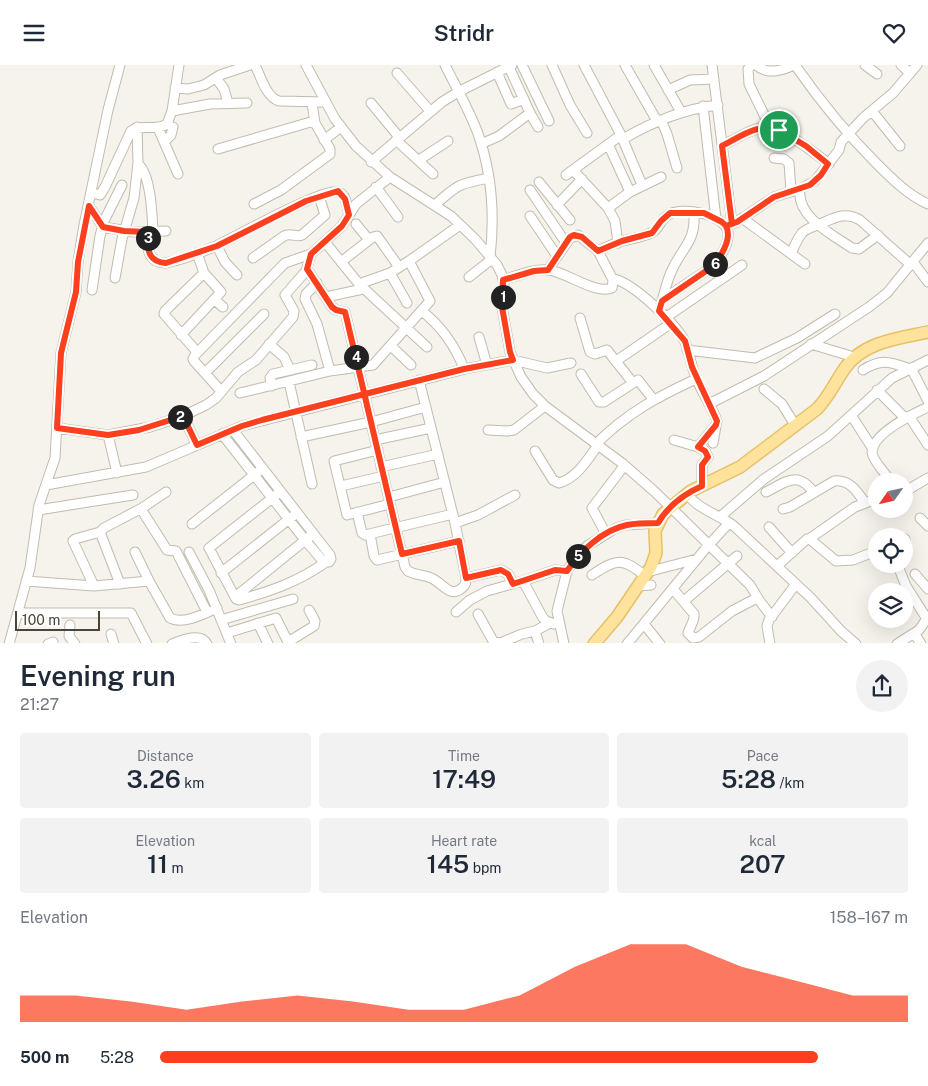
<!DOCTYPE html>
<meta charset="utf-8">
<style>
:root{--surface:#fff;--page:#f2f2f3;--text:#1f2937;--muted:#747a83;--accent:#fc3f1d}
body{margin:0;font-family:"Public Sans",sans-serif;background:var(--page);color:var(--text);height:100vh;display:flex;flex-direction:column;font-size:19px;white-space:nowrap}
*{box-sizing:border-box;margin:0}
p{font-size:16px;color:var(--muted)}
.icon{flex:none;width:28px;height:28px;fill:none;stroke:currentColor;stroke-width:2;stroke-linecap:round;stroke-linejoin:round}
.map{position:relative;height:578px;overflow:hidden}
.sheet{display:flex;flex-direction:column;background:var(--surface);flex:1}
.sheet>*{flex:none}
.needle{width:32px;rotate:236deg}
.tools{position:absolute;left:868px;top:408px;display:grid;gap:10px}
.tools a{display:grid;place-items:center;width:45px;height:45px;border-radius:50%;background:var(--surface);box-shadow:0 5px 20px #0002;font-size:25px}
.scale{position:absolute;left:15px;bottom:12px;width:85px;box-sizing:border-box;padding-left:5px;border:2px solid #4b4439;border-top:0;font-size:14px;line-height:18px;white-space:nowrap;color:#4b4439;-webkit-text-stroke:4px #fff;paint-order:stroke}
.pin{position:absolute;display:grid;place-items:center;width:42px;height:42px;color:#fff;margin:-21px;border:2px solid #fff;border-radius:50%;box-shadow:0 1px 5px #0007}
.km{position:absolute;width:25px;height:25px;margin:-12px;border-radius:50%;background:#222;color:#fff;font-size:14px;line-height:25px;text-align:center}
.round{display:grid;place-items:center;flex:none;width:52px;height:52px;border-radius:26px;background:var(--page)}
.overview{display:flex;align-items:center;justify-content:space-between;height:85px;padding:0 20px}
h1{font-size:28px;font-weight:600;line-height:38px}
.stats{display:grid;grid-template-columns:repeat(3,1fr);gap:8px;height:85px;padding:5px 20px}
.stats div{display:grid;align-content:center;border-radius:5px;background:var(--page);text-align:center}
.stats b{font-size:25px;font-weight:600}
.stats small{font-size:14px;font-weight:400}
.stats p{font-size:14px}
.chart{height:140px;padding:10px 20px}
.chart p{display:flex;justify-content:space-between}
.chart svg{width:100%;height:90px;margin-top:5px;fill:var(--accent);opacity:.7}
ul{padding:0 20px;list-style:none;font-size:16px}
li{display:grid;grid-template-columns:80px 60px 1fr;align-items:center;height:38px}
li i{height:12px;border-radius:6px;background:var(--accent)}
header{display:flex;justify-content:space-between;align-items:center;height:65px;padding:0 20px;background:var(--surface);font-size:22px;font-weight:600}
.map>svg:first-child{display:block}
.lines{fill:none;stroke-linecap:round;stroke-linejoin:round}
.minor-casing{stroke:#c2bbae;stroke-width:11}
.major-casing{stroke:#e6c16a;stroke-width:14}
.minor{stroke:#fff;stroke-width:9}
.major{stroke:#ffe39c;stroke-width:11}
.route-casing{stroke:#fff;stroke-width:10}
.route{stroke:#fc3f1d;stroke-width:6}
</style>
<header><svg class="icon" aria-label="menu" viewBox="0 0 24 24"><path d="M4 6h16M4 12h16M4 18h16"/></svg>Stridr<svg class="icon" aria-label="heart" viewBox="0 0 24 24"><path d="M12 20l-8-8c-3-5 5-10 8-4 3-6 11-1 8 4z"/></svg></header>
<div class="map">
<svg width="928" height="579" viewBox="0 0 928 579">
<rect width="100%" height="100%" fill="#f6f3ec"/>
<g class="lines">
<defs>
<path id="minor" d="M 255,0 C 261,12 266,32 279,36 L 326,37
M 306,0 L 335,54 L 356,81 L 390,112 L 451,151 L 475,174 L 497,200 L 502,210 L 504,219 L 502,242 L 510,287 L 521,312 L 533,329 L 545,341 L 622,398 L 655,427 L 750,520 L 759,535
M 445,0 C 456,22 468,43 477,66 C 492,107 495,149 490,192
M 522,0 L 549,56
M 552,0 L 570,40 L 587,68
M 584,0 L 621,70 L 642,120
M 625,0 L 657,56
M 654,0 L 681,47
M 712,0 L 732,159
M 752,0 L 748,4 L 749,19 L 770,62
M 756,0 C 767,10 781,6 794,0
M 795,0 C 820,36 846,68 877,99 C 892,114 908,130 928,139
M 865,0 L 877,9
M 901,0 L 910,8
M 509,2 L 530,48 L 538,62
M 497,7 L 511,39 L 524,34
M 397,8 L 430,46
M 216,13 L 224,24 L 228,38
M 175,23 L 188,24 L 204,20 L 220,10 L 250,0
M 668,25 L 690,15 L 714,14
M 371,38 L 399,72
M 703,41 L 716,154
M 172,46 L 210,39 L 247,38
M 872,46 L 900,81
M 661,55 L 667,69 L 677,103
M 158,63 L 178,109
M 623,74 C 652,57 684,44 718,40
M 324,75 L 341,62
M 396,75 L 433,109
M 164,77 L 171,70 L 173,62
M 481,79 L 499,71 L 530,48
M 608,79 L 630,127
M 722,81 C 735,74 750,64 765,62 C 780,60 816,89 829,99
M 218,84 L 314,56
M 774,93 L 784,94 L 789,98 L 791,126
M 419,95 L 448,76
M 371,97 L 442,37 L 458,27 L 512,0
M 138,99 C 151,110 152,149 153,166
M 573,105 L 608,143 L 615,156 L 618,178
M 566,110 L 621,70
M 539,117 L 570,155
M 376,122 L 398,152
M 800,124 C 796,152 833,170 852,183 L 859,184 L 878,170
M 530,125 L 566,178
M 92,128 L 100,130 L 105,122 L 131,66 C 141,58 156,67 167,59 L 172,46 L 179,0
M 254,139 L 281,125 L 330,89 L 330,84 L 315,58 L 312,38
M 435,140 C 458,119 459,119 489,113
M 557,140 L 582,114
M 89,141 L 103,162 L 134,167 L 166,166
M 608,143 L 630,127 L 661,112
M 530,151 L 557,191
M 742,153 L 805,199
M 356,159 L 369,175
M 726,161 L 737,157 L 774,132 L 800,124 L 815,116 L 839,85 L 841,77 L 863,53 L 893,28 L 917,0
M 147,167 C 148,182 146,197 165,198 C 183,195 200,188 216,181 C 235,172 324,122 338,127 C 347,129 347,143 349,150
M 325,177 L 359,219 L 427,282
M 217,181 L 225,197 L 237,210
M 598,186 C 606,182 615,178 623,176 C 632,173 645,172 653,167 C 659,163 661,154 668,150 C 681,141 727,149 728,168 C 729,181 718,196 709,204 L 662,235
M 791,189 C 794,182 797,174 802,168 C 807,163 813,162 820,159 C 834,153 845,146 860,155 L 911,200
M 253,193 L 284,171 C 290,167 296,173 302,170 L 325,150 L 319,131
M 341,197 L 373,172 L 377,171 L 399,202
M 913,197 L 928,217
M 307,204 L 332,242 L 336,245 L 345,247 L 346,251 L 405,502 L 408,506 C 415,510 424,510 431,513 C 442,517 450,534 462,523 C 466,520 466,517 466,513 L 455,458 L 419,315
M 548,205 L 570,173 L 578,170 L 598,186 L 613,215
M 390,208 L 407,238
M 469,212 L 492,194
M 115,213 L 122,174 L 134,133 L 138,98 L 137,62
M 503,215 C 517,211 534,203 549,205 C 566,207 596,230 612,223 L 613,216 L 615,214 C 635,220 673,256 684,275 C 689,284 691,303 697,315 C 703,329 712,342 717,356 L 716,360 L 698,382 L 705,386 L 708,392 L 702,400 L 702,421
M 317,218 L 306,229 L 305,234 L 317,259 L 330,306
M 359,219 L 390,208 L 409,196 L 460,160
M 92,225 L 100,171 L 104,156 L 122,120
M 326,232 L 363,224
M 215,235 L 223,242
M 662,236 C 665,226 667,215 672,205 C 683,181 696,177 694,147
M 422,246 C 442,262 455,280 464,304
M 580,253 L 590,287 L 595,289 L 607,285 L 633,318
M 665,253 L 742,200
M 181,270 L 221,227 L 204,208 L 197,188
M 479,272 L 487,300
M 269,279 L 284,292 L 290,305
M 811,279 L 854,292
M 391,281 L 411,300
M 687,285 L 755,293 L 797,273 L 835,249
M 197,287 L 164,249 L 165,246 L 204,208
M 616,296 L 670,259
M 911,303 L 928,336
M 863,305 C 882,293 890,297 910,304
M 205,308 L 264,249
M 581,309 L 599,337 L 604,337 L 638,315 L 653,334
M 289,317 L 312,419
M 272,321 L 270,313 L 273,309 L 312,300
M 764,324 L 782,339 L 795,360
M 877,325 L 905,353
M 221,326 L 194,296 L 193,294 L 195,290 L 280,203 L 285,198 L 311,189 L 342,161 L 356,139 L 390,112
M 240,328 L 330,306 L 373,300 L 430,236 L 409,196
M 709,339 L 764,311 L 869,242 L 887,228 L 928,178
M 851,350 L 873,384
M 183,351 L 197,380
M 909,351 L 928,380
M 57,363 L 108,370 L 150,362 L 183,351 L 206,340 L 216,333 L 238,307 L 256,295 L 293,252 L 294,246 L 285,230 L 306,206 L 311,189
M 488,365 L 507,366 L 514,365 L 545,341
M 222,369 L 305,475 L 322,495 L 329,497 L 331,494 L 330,490 L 233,365
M 108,370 L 117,408
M 301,372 L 371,357 L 426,342
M 375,375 L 431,363
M 674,375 L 698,382
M 713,378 L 716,361
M 596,379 C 627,348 657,332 696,314
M 378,385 L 334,396 L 347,450 L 390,439
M 535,386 L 553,415 L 559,418 C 577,413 588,394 598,380
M 381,402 L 438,389
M 891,416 C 886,410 872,394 872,387 C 873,368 913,349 928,342
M 46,420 L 146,402 L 242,361 L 469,303 L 513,295 L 547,303 L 571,298
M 341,421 L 384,411
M 766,427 C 786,417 798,405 814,428
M 904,427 L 928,413
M 687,429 C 699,445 718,449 734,461 L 811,533 L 841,566 L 856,579
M 276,430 L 209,483 L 236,534 L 239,535 C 271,526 298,517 326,497
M 389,432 L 445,417
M 141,444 L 167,485 L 176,486 L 207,547
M 783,444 L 790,442 L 834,416 C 849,414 857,426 865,438
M 38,445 L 133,430
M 357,447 L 362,468 L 365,470 L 453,449
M 720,452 L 764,414 L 828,371 L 892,313 L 928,295
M 920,453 L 928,461
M 455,458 L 478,450 L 515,430
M 192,459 L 258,407
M 769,462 L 792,488
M 370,469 L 374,491 L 377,495 L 459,476
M 606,469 L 592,443 L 624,401
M 809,474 L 855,442 L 876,434
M 904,475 L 905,474
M 135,487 L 149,516
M 189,487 L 209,525 L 231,579
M 777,501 L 807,474 L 811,475 L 836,496 L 853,495 L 876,486
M 898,501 L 906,521 L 927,554
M 647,507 L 697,494
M 221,508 L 293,451
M 915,509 L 928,524
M 592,510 C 616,494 622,492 645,511
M 466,513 L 501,505 L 508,509 L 513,519
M 26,516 L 94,521 L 149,516 L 170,553 C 183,560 204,549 217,543
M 523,516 L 543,553 L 546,556 L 554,559
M 120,519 L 100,467 L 104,463 L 142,443 L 166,427
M 94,521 L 73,476 L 75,474 L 100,467
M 638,521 L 651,520
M 673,524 L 694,549 C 695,556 690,561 688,568 L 693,573 L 699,572 L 732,546 L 755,534 L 759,535 L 772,552
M 235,532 L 309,472
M 684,536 L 737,491
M 456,547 L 470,535 L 487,526 L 523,516 L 555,505 L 567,506
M 18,548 L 131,548 L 147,579
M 478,549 L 493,576 L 501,578 L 505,576 L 522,569 L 535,566 L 550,558
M 221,555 L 293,534
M 258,558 L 268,579
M 644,559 L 660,579
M 70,560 L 69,571 L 75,579
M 535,566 L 539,579
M 227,568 L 276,553 L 289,579
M 914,568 L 921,579
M 111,569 L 114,579
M 288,577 L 314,561 L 315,556 L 309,545
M 9,579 L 30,503 L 39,440 L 55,393 L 61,288 L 76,227 L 78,197 L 84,160 L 108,45 L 120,0
M 48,579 L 53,577
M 172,579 C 182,575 201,567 207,579
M 564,579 L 557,546 L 567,506 L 575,494 L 587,481 L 616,463 L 626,460 L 658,458
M 627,579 L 706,483 L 729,458
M 770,579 L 767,561 L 769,555 L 796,519
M 897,579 L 919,565 L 928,552"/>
<path id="major" d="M 594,579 L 617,552 L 651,502 L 656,488 L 655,466 L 663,449 L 691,426 L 740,402 L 817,344 C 829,332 835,317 845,303 C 863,277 899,273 928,267"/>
</defs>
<use href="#minor" class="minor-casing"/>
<use href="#major" class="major-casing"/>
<use href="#minor" class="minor"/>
<use href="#major" class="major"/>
</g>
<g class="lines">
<defs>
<path id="route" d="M 779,65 C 759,57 740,72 722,81 L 732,159 L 726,161 L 722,157 L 704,148 L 670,148 L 661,156 L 652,168 L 622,176 L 598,186 L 582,172 L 574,170 L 570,172 L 548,205 L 534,206 L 503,215 L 502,242 L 510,287 L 513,295 L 464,304 L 262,355 L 242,361 L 197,380 L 183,351 L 139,365 L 108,370 L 57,363 L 61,288 L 76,227 L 78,197 L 89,141 L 103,162 L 124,166 L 147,167 C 148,182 146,197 166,198 L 217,181 L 306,136 L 338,126 L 345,134 L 349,150 L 342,161 L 311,189 L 307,204 L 332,242 L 336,245 L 345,247 L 346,251 C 365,330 383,410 402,489 L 459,476 L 466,513 L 501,505 L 508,509 L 513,519 L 555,505 L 567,506 C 580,487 602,465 627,460 C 637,458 647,458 658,458 C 668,441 684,429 702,421 L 702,400 L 708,392 L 705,386 L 698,382 L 716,360 L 717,356 L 692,302 L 685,276 L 659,246 L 662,236 L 709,204 C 719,195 733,175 726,161 L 737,157 L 774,132 L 810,120 L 821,110 L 828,99 L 806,81 L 779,65"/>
</defs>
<use href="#route" class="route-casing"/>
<use href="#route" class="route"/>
</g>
</svg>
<div class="tools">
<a><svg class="needle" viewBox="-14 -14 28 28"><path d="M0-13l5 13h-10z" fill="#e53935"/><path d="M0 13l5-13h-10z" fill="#747a83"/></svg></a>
<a><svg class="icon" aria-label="locate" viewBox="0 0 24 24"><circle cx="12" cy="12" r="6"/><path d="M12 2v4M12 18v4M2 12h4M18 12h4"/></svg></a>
<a><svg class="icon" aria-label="layers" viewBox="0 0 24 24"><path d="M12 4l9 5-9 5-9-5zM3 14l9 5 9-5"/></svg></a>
</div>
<div class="scale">100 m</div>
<div class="pin" style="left:779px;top:65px;background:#1e9e55"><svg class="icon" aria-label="arrive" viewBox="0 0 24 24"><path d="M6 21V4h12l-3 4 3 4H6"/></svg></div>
<b class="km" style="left:503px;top:232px">1</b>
<b class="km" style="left:180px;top:352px">2</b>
<b class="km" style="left:148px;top:173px">3</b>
<b class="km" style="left:356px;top:292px">4</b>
<b class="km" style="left:578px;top:491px">5</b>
<b class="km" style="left:715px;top:199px">6</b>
</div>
<section class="sheet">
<div class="overview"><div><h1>Evening run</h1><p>21:27</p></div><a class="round"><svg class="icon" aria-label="share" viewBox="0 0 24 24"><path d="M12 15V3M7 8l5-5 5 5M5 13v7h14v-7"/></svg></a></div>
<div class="stats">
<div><p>Distance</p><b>3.26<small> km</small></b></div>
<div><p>Time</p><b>17:49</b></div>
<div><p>Pace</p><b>5:28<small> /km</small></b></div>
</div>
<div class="stats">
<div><p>Elevation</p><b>11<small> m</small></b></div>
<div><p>Heart rate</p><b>145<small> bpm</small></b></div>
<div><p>kcal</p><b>207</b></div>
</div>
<div class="chart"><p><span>Elevation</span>158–167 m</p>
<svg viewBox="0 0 160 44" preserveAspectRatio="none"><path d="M0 44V31L10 31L20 34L30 38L40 34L50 31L60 34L70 38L80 38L90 31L100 17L110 6L120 6L130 17L140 24L150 31L160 31V44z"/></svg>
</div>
<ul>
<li><b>500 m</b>5:28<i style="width:88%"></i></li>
</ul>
</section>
